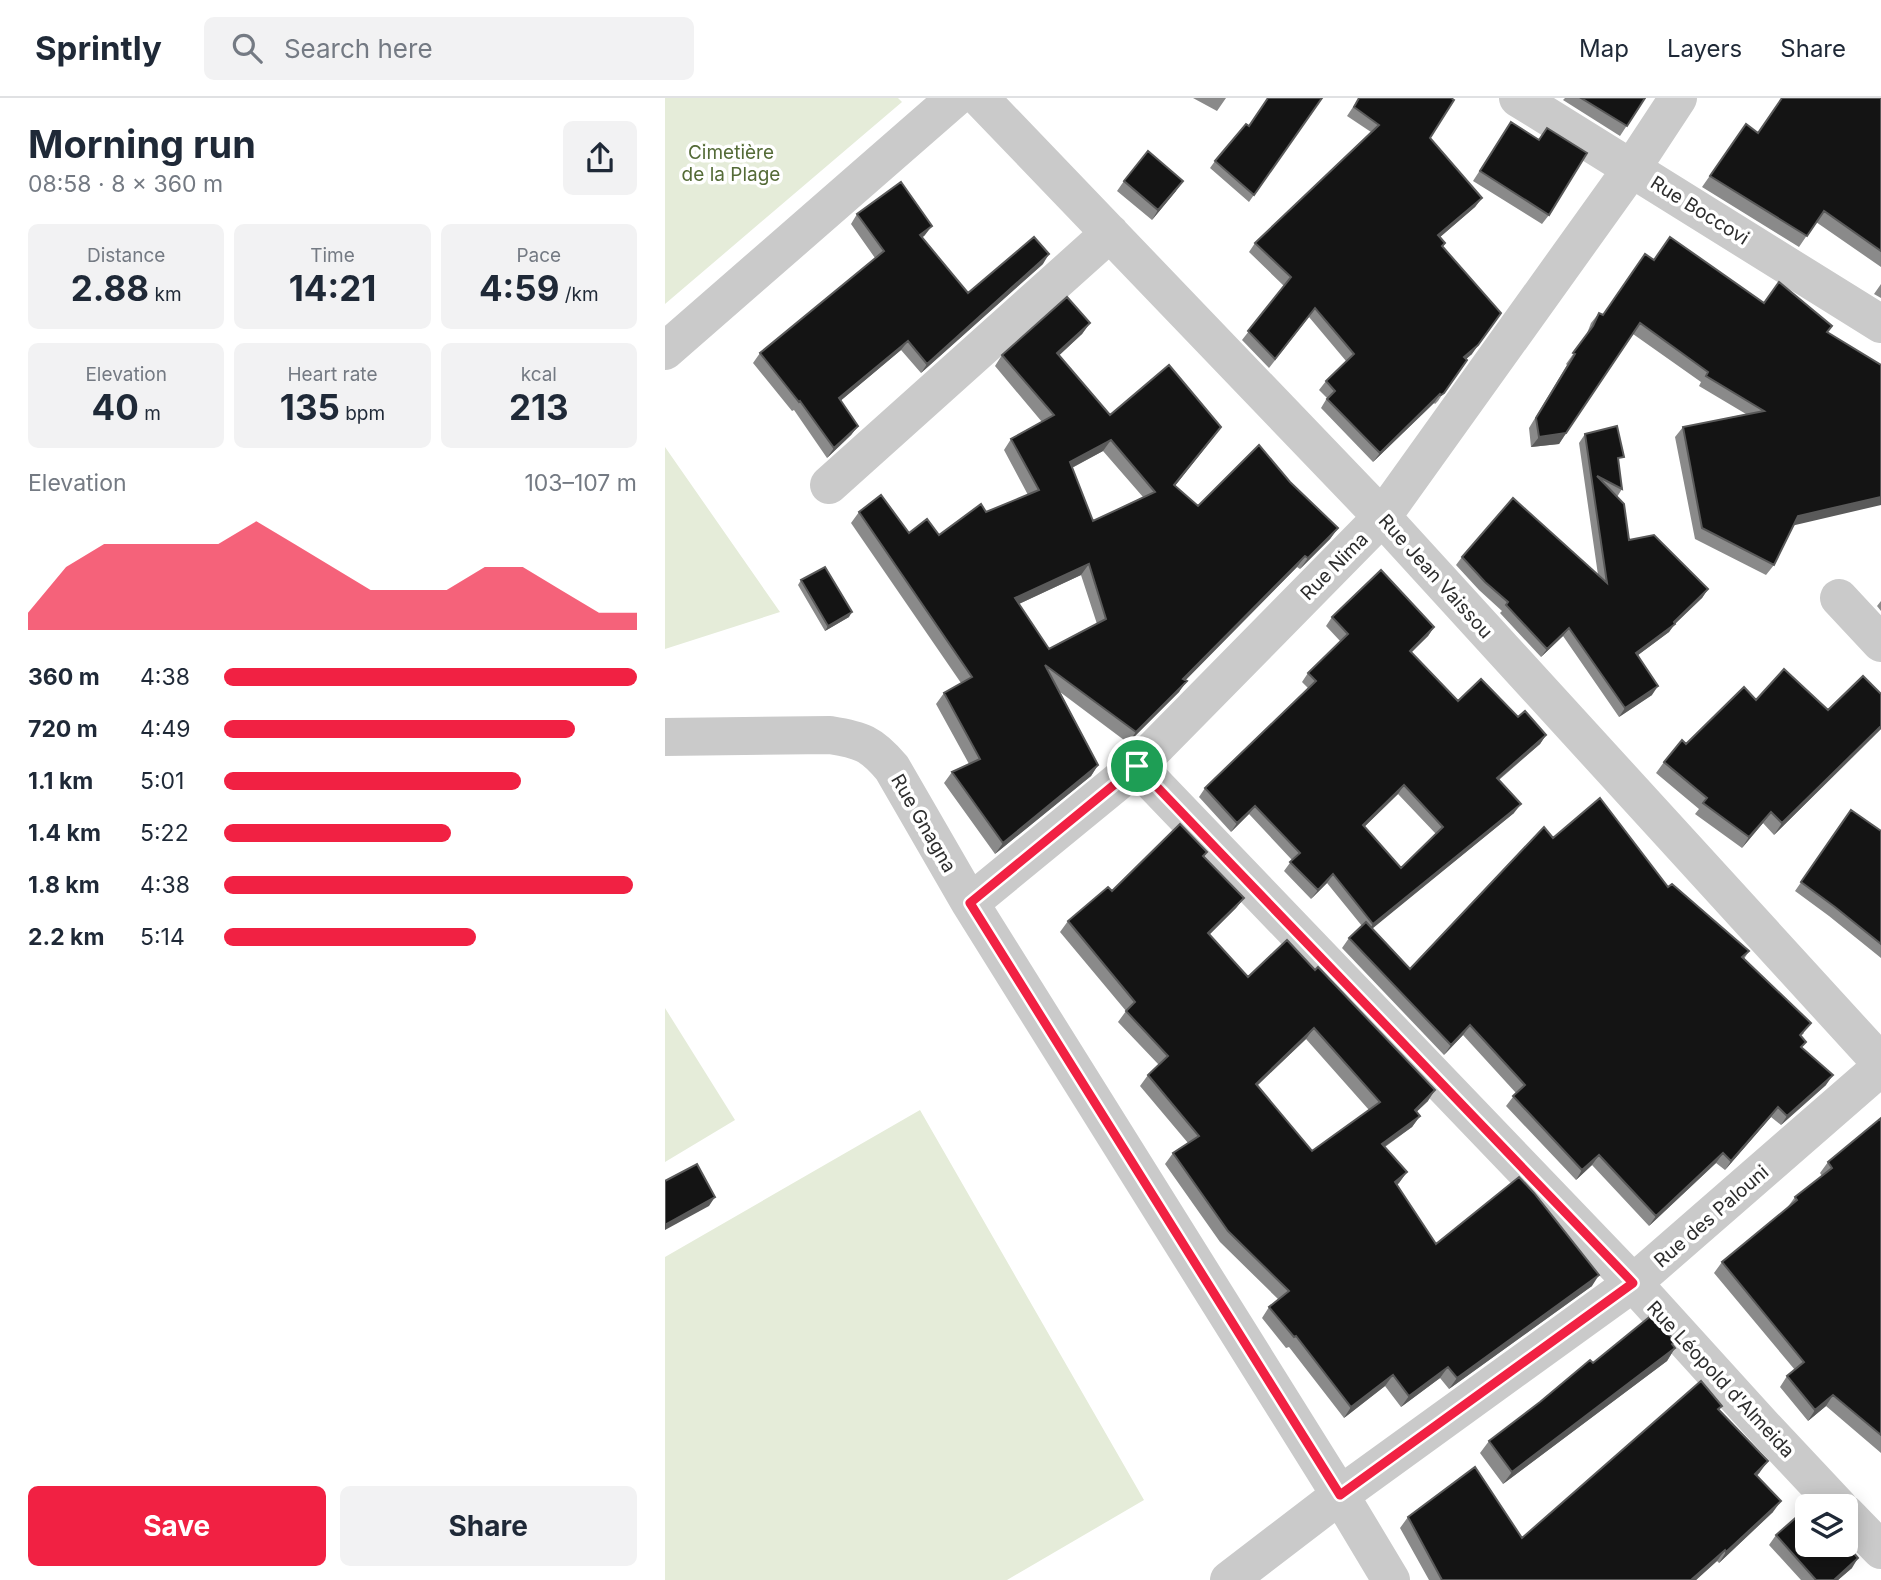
<!DOCTYPE html>
<meta charset="utf-8">
<style>
:root{--surface:#fff;--page:#f2f2f3;--text:#1f2937;--muted:#747a83;--line:#e0e1e3;--accent:#f12143}
body{margin:0;font-family:Inter,sans-serif;background:var(--page);color:var(--text);height:100vh;display:flex;flex-direction:column;font-size:26px;white-space:nowrap}
*{box-sizing:border-box;margin:0}
p{font-size:23px;color:var(--muted)}
.icon{flex:none;width:38px;height:38px;fill:none;stroke:currentColor;stroke-width:2;stroke-linecap:round;stroke-linejoin:round}
.map{position:relative;flex:1;overflow:hidden}
.drawer{display:flex;flex-direction:column;background:var(--surface);width:665px}
.drawer>*{flex:none}
.tools{position:absolute;left:1130px;top:1396px;display:grid;gap:14px}
.tools a{display:grid;place-items:center;width:63px;height:63px;border-radius:10px;background:var(--surface);box-shadow:0 4px 18px #0003;font-size:35px}
.pin{position:absolute;display:grid;place-items:center;width:60px;height:60px;color:#fff;margin:-30px;border:4px solid #fff;border-radius:50%;box-shadow:0 2px 7px #0007}
.round{display:grid;place-items:center;flex:none;width:74px;height:74px;border-radius:10px;background:var(--page)}
.overview{display:flex;align-items:center;justify-content:space-between;height:119px;padding:0 28px}
h1{font-size:38px;font-weight:700;line-height:52px}
.figures{display:grid;grid-template-columns:repeat(3,1fr);gap:10px;height:119px;padding:7px 28px}
.figures div{display:grid;align-content:center;border-radius:10px;background:var(--page);text-align:center}
.figures b{font-size:35px;font-weight:700}
.figures small{font-size:19px;font-weight:400}
.figures p{font-size:19px}
.chart{height:196px;padding:14px 28px}
.chart p{display:flex;justify-content:space-between}
.chart svg{width:100%;height:126px;margin-top:7px;fill:var(--accent);opacity:.7}
.primary-button{display:flex;gap:14px;margin-top:auto;padding:14px 28px}
.primary-button a{flex:1;height:80px;border-radius:10px;background:var(--accent);color:#fff;font-size:28px;font-weight:700;line-height:80px;text-align:center}
.primary-button a+a{background:var(--page);color:var(--text)}
ul{padding:0 28px;list-style:none;font-size:23px}
li{display:grid;grid-template-columns:112px 84px 1fr;align-items:center;height:52px}
li i{height:18px;border-radius:9px;background:var(--accent)}
header{display:flex;align-items:center;gap:42px;box-sizing:border-box;height:98px;padding:0 35px;background:var(--surface);border-bottom:2px solid var(--line)}
header strong{font-size:33px}
nav{display:flex;gap:38px;margin-inline-start:auto;font-size:24px}
.search{width:490px;height:63px;background:var(--page);display:flex;align-items:center;gap:18px;box-sizing:border-box;padding:0 24px;border-radius:10px;color:var(--muted);font-size:26px}
main{display:flex;flex:1;min-height:0}
.map>svg:first-child{display:block}
.green{fill:#e5ecd9}
.lines{fill:none;stroke-linecap:round;stroke-linejoin:round}
.street{stroke:#cacaca;stroke-width:38}
.wall{fill:#8a8a8a;fill-rule:evenodd}
.shaded-wall{fill:#5a5a5a}
.building{fill:#141414;stroke:#5a5a5a;stroke-width:2;fill-rule:evenodd}
.route-casing{stroke:#fff;stroke-width:14}
.route{stroke:#f12143;stroke-width:9}
.labels{text-anchor:middle;stroke-width:7;stroke-linejoin:round;paint-order:stroke}
.park-label{font-size:19px;fill:#546b37;stroke:#fff}
.street-label{font-size:19px;fill:#2d2d2d;stroke:#fff}
</style>
<header>
<strong>Sprintly</strong>
<div class="search"><svg class="icon" aria-label="search" viewBox="0 0 24 24"><circle cx="10" cy="10" r="6"/><path d="M15 15l6 6"/></svg>Search here</div>
<nav><a>Map</a><a>Layers</a><a>Share</a></nav>
</header>
<main>
<section class="drawer">
<div class="overview"><div><h1>Morning run</h1><p>08:58 · 8 × 360 m</p></div><a class="round"><svg class="icon" aria-label="share" viewBox="0 0 24 24"><path d="M12 15V3M7 8l5-5 5 5M5 13v7h14v-7"/></svg></a></div>
<div class="figures">
<div><p>Distance</p><b>2.88<small> km</small></b></div>
<div><p>Time</p><b>14:21</b></div>
<div><p>Pace</p><b>4:59<small> /km</small></b></div>
</div>
<div class="figures">
<div><p>Elevation</p><b>40<small> m</small></b></div>
<div><p>Heart rate</p><b>135<small> bpm</small></b></div>
<div><p>kcal</p><b>213</b></div>
</div>
<div class="chart"><p><span>Elevation</span>103–107 m</p>
<svg viewBox="0 0 160 44" preserveAspectRatio="none"><path d="M0 44V38L10 22L20 14L30 14L40 14L50 14L60 6L70 14L80 22L90 30L100 30L110 30L120 22L130 22L140 30L150 38L160 38V44z"/></svg>
</div>
<ul>
<li><b>360 m</b>4:38<i style="width:100%"></i></li>
<li><b>720 m</b>4:49<i style="width:85%"></i></li>
<li><b>1.1 km</b>5:01<i style="width:72%"></i></li>
<li><b>1.4 km</b>5:22<i style="width:55%"></i></li>
<li><b>1.8 km</b>4:38<i style="width:99%"></i></li>
<li><b>2.2 km</b>5:14<i style="width:61%"></i></li>
</ul>
<div class="primary-button"><a>Save</a><a>Share</a></div>
</section>
<div class="map">
<svg width="1216" height="1482" viewBox="0 0 1216 1482">
<rect width="100%" height="100%" fill="#fff"/>
<path class="green" d="M 0,0 L 233,0 L 237,4 L 0,206 Z
M 0,349 L 115,514 L 0,551 Z
M 0,910 L 70,1022 L 0,1064 Z
M 255,1012 L 479,1402 L 342,1482 L 0,1482 L 0,1159 Z"/>
<g class="lines">
<path class="street" d="M 315,0 L 717,419 L 1216,965
M 853,0 L 1216,226
M 0,253 L 290,0
M 164,387 L 445,135
M 1174,500 L 1216,545
M 0,639 L 165,637 C 196,642 206,645 227,670 L 305,805 L 675,1397 L 726,1482
M 472,668 L 968,1185 L 1097,1327 L 1174,1409
M 305,805 L 472,668 L 717,419 L 967,70 L 1013,0
M 1181,1416 L 1216,1452
M 564,1482 L 675,1397 L 968,1185 L 1216,969"/>
</g>
<path class="wall" d="M 528,0 L 561,0 L 552,13 Z
M 657,0 L 584,104 L 545,70 L 550,63 L 584,28 L 616,1 Z
M 694,0 L 765,40 L 817,100 L 810,109 L 775,139 L 780,145 L 778,149 L 807,256 L 801,261 L 773,303 L 770,306 L 769,305 L 708,364 L 656,310 L 662,300 L 654,292 L 661,283 L 681,263 L 644,219 L 604,270 L 577,242 L 619,188 L 584,154 L 590,145 L 706,34 L 682,18 Z
M 900,0 L 980,0 L 955,38 L 898,2 Z
M 1216,0 L 1216,169 L 1151,124 L 1134,149 L 1037,89 L 1081,26 L 1093,35 Z
M 846,24 L 874,42 L 882,30 L 884,117 L 877,126 L 808,83 Z
M 459,83 L 511,93 L 487,122 L 452,93 Z
M 192,116 L 260,137 L 257,140 L 303,195 L 378,166 L 256,275 L 236,252 L 175,303 L 193,328 L 186,337 L 162,360 L 129,312 L 127,313 L 88,265 L 95,255 L 210,160 L 186,126 Z
M 989,162 L 1099,205 L 1167,228 L 1162,234 L 1128,428 L 1109,467 L 1101,477 L 1030,441 L 1010,339 L 1018,329 L 1081,316 L 1034,288 L 1036,284 L 968,236 L 894,346 L 866,349 L 864,330 L 902,267 L 901,266 L 921,238 L 926,225 L 934,215 L 938,217 Z
M 1216,186 L 1216,200 L 1209,196 Z
M 425,225 L 417,236 L 394,257 L 445,317 L 556,329 L 510,387 L 533,408 L 625,384 L 673,430 L 665,441 L 635,471 L 632,469 L 520,582 L 514,594 L 463,645 L 395,594 L 433,667 L 426,678 L 330,756 L 279,685 L 287,674 L 304,666 L 271,606 L 279,595 L 296,585 L 186,425 L 194,414 L 244,435 L 274,437 L 321,414 L 363,397 L 339,352 L 346,341 L 377,324 L 330,268 L 337,257 ZM 438,353 L 478,399 L 428,423 L 407,370 ZM 416,477 L 432,526 L 384,551 L 354,506 Z
M 920,336 L 954,367 L 957,391 L 952,399 L 964,442 L 1043,491 L 1037,500 L 1010,525 L 1004,534 L 973,557 L 987,597 L 954,619 L 898,538 L 876,559 L 835,515 L 837,513 L 814,492 L 791,467 L 797,459 L 933,477 L 914,345 Z
M 136,482 L 184,519 L 160,533 L 133,487 Z
M 1216,503 L 1216,513 L 1212,508 Z
M 667,519 L 769,529 L 763,538 L 746,554 L 793,603 L 853,619 L 881,637 L 875,646 L 834,682 L 849,715 L 707,830 L 745,871 L 888,740 L 1003,789 L 1084,853 L 1079,861 L 1139,935 L 1136,938 L 1137,950 L 1161,987 L 1116,1027 L 1106,1019 L 1060,1072 L 1051,1065 L 984,1128 L 927,1067 L 911,1082 L 841,1008 L 851,995 L 798,937 L 779,957 L 677,850 L 684,840 L 697,828 L 662,785 L 646,801 L 619,773 L 627,762 L 584,716 L 566,734 L 534,699 L 540,690 L 643,590 L 637,584 L 643,575 L 676,544 L 661,528 ZM 733,696 L 771,736 L 736,770 L 699,729 Z
M 1216,596 L 1216,631 L 1109,737 L 1098,725 L 1077,750 L 1030,716 L 1034,711 L 991,675 L 999,664 L 1021,646 L 1091,602 L 1163,612 Z
M 1186,712 L 1216,733 L 1216,860 L 1164,818 L 1130,793 Z
M 542,754 L 539,759 L 579,800 L 571,810 L 544,837 L 583,879 L 763,1003 L 751,1014 L 755,1018 L 747,1029 L 720,1049 L 742,1074 L 732,1087 L 771,1146 L 927,1188 L 784,1291 L 775,1280 L 736,1309 L 720,1288 L 679,1320 L 624,1249 L 621,1250 L 597,1220 L 604,1209 L 614,1202 L 555,1144 L 500,1066 L 508,1055 L 523,1045 L 475,988 L 483,977 L 494,967 L 453,924 L 461,913 L 395,834 L 403,823 L 447,793 ZM 641,941 L 704,1012 L 647,1053 L 592,988 Z
M 1216,1020 L 1216,1355 L 1161,1308 L 1143,1323 L 1115,1289 L 1122,1278 L 1130,1272 L 1049,1175 L 1057,1164 L 1122,1110 L 1130,1099 L 1157,1078 L 1155,1075 L 1163,1064 Z
M 1010,1243 L 1007,1247 L 1010,1250 L 1002,1263 L 838,1386 L 815,1355 L 824,1343 L 928,1265 Z
M 1057,1308 L 1054,1312 L 1095,1374 L 1092,1378 L 1108,1414 L 1054,1465 L 1052,1463 L 1031,1482 L 764,1482 L 735,1430 L 743,1419 L 857,1440 Z
M 1111,1437 L 1187,1470 L 1173,1482 L 1136,1482 L 1104,1447 Z"/>
<path class="shaded-wall" d="M 518,83 L 511,93 L 487,122 L 493,112 Z
M 817,100 L 810,109 L 767,146 L 773,137 Z
M 267,128 L 260,137 L 248,146 L 255,137 Z
M 384,156 L 378,166 L 256,275 L 262,266 Z
M 836,215 L 807,256 L 793,268 L 799,259 Z
M 425,225 L 417,236 L 385,266 L 392,255 Z
M 243,243 L 236,252 L 167,310 L 174,300 Z
M 775,296 L 769,305 L 708,364 L 715,355 Z
M 193,328 L 186,337 L 162,360 L 169,350 Z
M 556,329 L 548,340 L 502,398 L 509,387 Z
M 901,335 L 894,346 L 866,349 L 874,339 Z
M 446,342 L 438,353 L 397,375 L 405,364 Z
M 1216,399 L 1216,407 L 1126,428 L 1133,418 Z
M 673,430 L 665,441 L 635,471 L 643,460 Z
M 640,458 L 632,469 L 511,592 L 518,581 Z
M 424,466 L 416,477 L 343,511 L 350,500 Z
M 1043,491 L 1037,500 L 1008,528 L 1010,526 L 1004,534 L 965,563 L 971,555 L 1009,524 Z
M 187,514 L 184,519 L 160,533 L 163,528 Z
M 769,529 L 763,538 L 739,562 L 745,553 Z
M 904,530 L 898,538 L 876,559 L 882,551 Z
M 522,583 L 514,594 L 463,645 L 471,634 Z
M 993,588 L 987,597 L 954,619 L 960,610 Z
M 1216,628 L 1216,631 L 1109,737 L 1117,725 Z
M 881,637 L 875,646 L 826,688 L 832,680 Z
M 433,667 L 426,678 L 330,756 L 338,745 Z
M 739,687 L 733,696 L 692,736 L 698,727 Z
M 856,706 L 849,715 L 702,835 L 708,826 Z
M 590,708 L 584,716 L 566,734 L 572,725 Z
M 1106,714 L 1098,725 L 1077,750 L 1084,739 Z
M 668,776 L 662,785 L 646,801 L 653,792 Z
M 579,800 L 571,810 L 535,846 L 543,835 Z
M 805,927 L 798,937 L 779,957 L 786,947 Z
M 649,930 L 641,941 L 583,996 L 591,986 Z
M 1168,977 L 1161,987 L 1116,1027 L 1122,1018 Z
M 770,992 L 763,1003 L 742,1023 L 750,1012 Z
M 1113,1009 L 1106,1019 L 1060,1072 L 1066,1063 Z
M 755,1018 L 747,1029 L 709,1056 L 717,1046 Z
M 1058,1055 L 1051,1065 L 984,1128 L 991,1118 Z
M 934,1057 L 927,1067 L 911,1082 L 917,1072 Z
M 742,1074 L 734,1085 L 723,1095 L 730,1084 Z
M 50,1099 L 44,1108 L 0,1132 L 0,1127 Z
M 934,1177 L 927,1188 L 784,1291 L 792,1280 Z
M 1010,1250 L 1002,1263 L 838,1386 L 847,1374 Z
M 783,1269 L 775,1280 L 736,1309 L 744,1298 Z
M 728,1277 L 720,1288 L 679,1320 L 686,1309 Z
M 1168,1297 L 1161,1308 L 1143,1323 L 1150,1312 Z
M 1103,1363 L 1095,1374 L 1082,1387 L 1090,1376 Z
M 1116,1403 L 1108,1414 L 1054,1465 L 1061,1454 Z
M 1060,1452 L 1052,1463 L 1031,1482 L 1026,1482 Z
M 1193,1460 L 1187,1470 L 1173,1482 L 1169,1482 Z"/>
<path class="building" d="M 603,0 L 657,0 L 589,97 L 550,63 L 581,26 L 584,28 Z
M 694,0 L 786,0 L 789,2 L 765,40 L 817,100 L 773,137 L 780,145 L 777,148 L 836,215 L 813,247 L 799,259 L 802,262 L 779,295 L 776,297 L 775,296 L 715,355 L 662,301 L 670,293 L 661,283 L 689,256 L 650,210 L 610,261 L 583,233 L 626,179 L 590,145 L 714,27 L 689,9 Z
M 916,0 L 980,0 L 962,28 Z
M 1117,0 L 1216,0 L 1216,153 L 1159,113 L 1142,138 L 1045,78 L 1081,26 L 1093,35 Z
M 846,24 L 874,42 L 882,30 L 922,55 L 884,117 L 815,73 Z
M 483,53 L 518,83 L 493,112 L 459,83 Z
M 236,84 L 267,128 L 255,137 L 303,195 L 369,139 L 384,156 L 262,266 L 243,243 L 174,300 L 193,328 L 169,350 L 135,303 L 134,304 L 95,255 L 219,153 L 192,116 Z
M 1005,139 L 1099,205 L 1114,184 L 1167,228 L 1162,234 L 1216,267 L 1216,399 L 1133,418 L 1109,467 L 1037,430 L 1018,329 L 1099,313 L 1041,278 L 1043,274 L 975,225 L 901,335 L 874,339 L 871,320 L 910,256 L 908,255 L 928,228 L 934,215 L 938,217 L 980,156 L 989,162 Z
M 402,199 L 425,225 L 392,255 L 445,317 L 504,267 L 556,329 L 509,387 L 533,408 L 594,347 L 625,384 L 673,430 L 643,460 L 640,458 L 518,581 L 522,583 L 471,634 L 380,567 L 433,667 L 338,745 L 287,674 L 315,661 L 279,595 L 307,579 L 194,414 L 216,397 L 244,435 L 262,421 L 274,437 L 316,406 L 321,414 L 374,392 L 346,341 L 389,317 L 337,257 ZM 446,342 L 490,394 L 428,423 L 405,364 ZM 424,466 L 441,521 L 384,551 L 350,500 Z
M 952,328 L 959,359 L 953,360 L 957,391 L 932,378 L 959,406 L 964,442 L 989,437 L 1043,491 L 1009,524 L 1010,526 L 971,555 L 993,588 L 960,610 L 904,530 L 882,551 L 841,507 L 843,504 L 820,484 L 797,459 L 848,400 L 942,485 L 920,336 Z
M 160,469 L 187,514 L 163,528 L 136,482 Z
M 716,472 L 769,529 L 745,553 L 793,603 L 816,581 L 853,619 L 860,613 L 881,637 L 832,680 L 856,706 L 708,826 L 668,776 L 653,792 L 625,764 L 635,755 L 590,708 L 572,725 L 540,690 L 651,583 L 643,575 L 683,536 L 667,519 ZM 739,687 L 778,729 L 736,770 L 698,727 Z
M 1119,571 L 1163,612 L 1198,578 L 1216,596 L 1216,628 L 1117,725 L 1106,714 L 1084,739 L 1038,705 L 1042,700 L 999,664 L 1017,642 L 1021,646 L 1079,589 L 1091,602 Z
M 935,700 L 1003,789 L 1007,786 L 1084,853 L 1077,859 L 1146,925 L 1135,937 L 1141,944 L 1136,949 L 1168,977 L 1122,1018 L 1113,1009 L 1066,1063 L 1058,1055 L 991,1118 L 934,1057 L 917,1072 L 848,998 L 860,987 L 805,927 L 786,947 L 684,840 L 701,824 L 745,871 L 879,729 L 888,740 Z
M 1186,712 L 1216,733 L 1216,846 L 1170,809 L 1136,784 Z
M 515,726 L 542,754 L 538,758 L 579,800 L 543,835 L 583,879 L 622,842 L 650,872 L 653,869 L 770,992 L 750,1012 L 755,1018 L 717,1046 L 742,1074 L 730,1084 L 771,1146 L 854,1079 L 869,1095 L 934,1177 L 792,1280 L 783,1269 L 744,1298 L 728,1277 L 686,1309 L 631,1238 L 629,1239 L 604,1209 L 624,1193 L 563,1133 L 508,1055 L 534,1038 L 483,977 L 503,958 L 461,913 L 470,904 L 403,823 L 443,789 L 447,793 ZM 649,930 L 715,1004 L 647,1053 L 591,986 Z
M 1216,1020 L 1216,1337 L 1168,1297 L 1150,1312 L 1122,1278 L 1139,1264 L 1057,1164 L 1132,1102 L 1130,1099 L 1167,1070 L 1163,1064 Z
M 32,1066 L 50,1099 L 0,1127 L 0,1083 Z
M 987,1217 L 1010,1243 L 1007,1246 L 1010,1250 L 847,1374 L 824,1343 L 875,1304 L 925,1262 L 928,1265 Z
M 1036,1283 L 1057,1308 L 1053,1311 L 1103,1363 L 1090,1376 L 1116,1403 L 1061,1454 L 1060,1452 L 1026,1482 L 777,1482 L 743,1419 L 810,1369 L 857,1440 Z
M 1143,1409 L 1143,1447 L 1181,1447 L 1181,1446 L 1193,1460 L 1169,1482 L 1151,1482 L 1111,1437 Z"/>
<g class="lines">
<defs>
<path id="route" d="M 472,668 L 968,1185 L 675,1397 L 305,805 Z"/>
</defs>
<use href="#route" class="route-casing"/>
<use href="#route" class="route"/>
</g>
<g class="labels">
<g class="park-label">
<text x="66" y="61">Cimetière<tspan x="66" dy="22">de la Plage</tspan></text>
</g>
<g class="street-label">
<text transform="translate(1035 112) rotate(32)" y="7">Rue Boccovi</text>
<text transform="translate(669 468) rotate(-45)" y="7">Rue Nima</text>
<text transform="translate(771 478) rotate(48)" y="7">Rue Jean Vaissou</text>
<text transform="translate(259 725) rotate(60)" y="7">Rue Gnagna</text>
<text transform="translate(1046 1118) rotate(-41)" y="7">Rue des Palouni</text>
<text transform="translate(1056 1281) rotate(47)" y="7">Rue Léopold d'Almeida</text>
</g>
</g>
</svg>
<div class="tools">
<a><svg class="icon" aria-label="layers" viewBox="0 0 24 24"><path d="M12 4l9 5-9 5-9-5zM3 14l9 5 9-5"/></svg></a>
</div>
<div class="pin" style="left:472px;top:668px;background:#1e9e55"><svg class="icon" aria-label="arrive" viewBox="0 0 24 24"><path d="M6 21V4h12l-3 4 3 4H6"/></svg></div>
</div>
</main>
